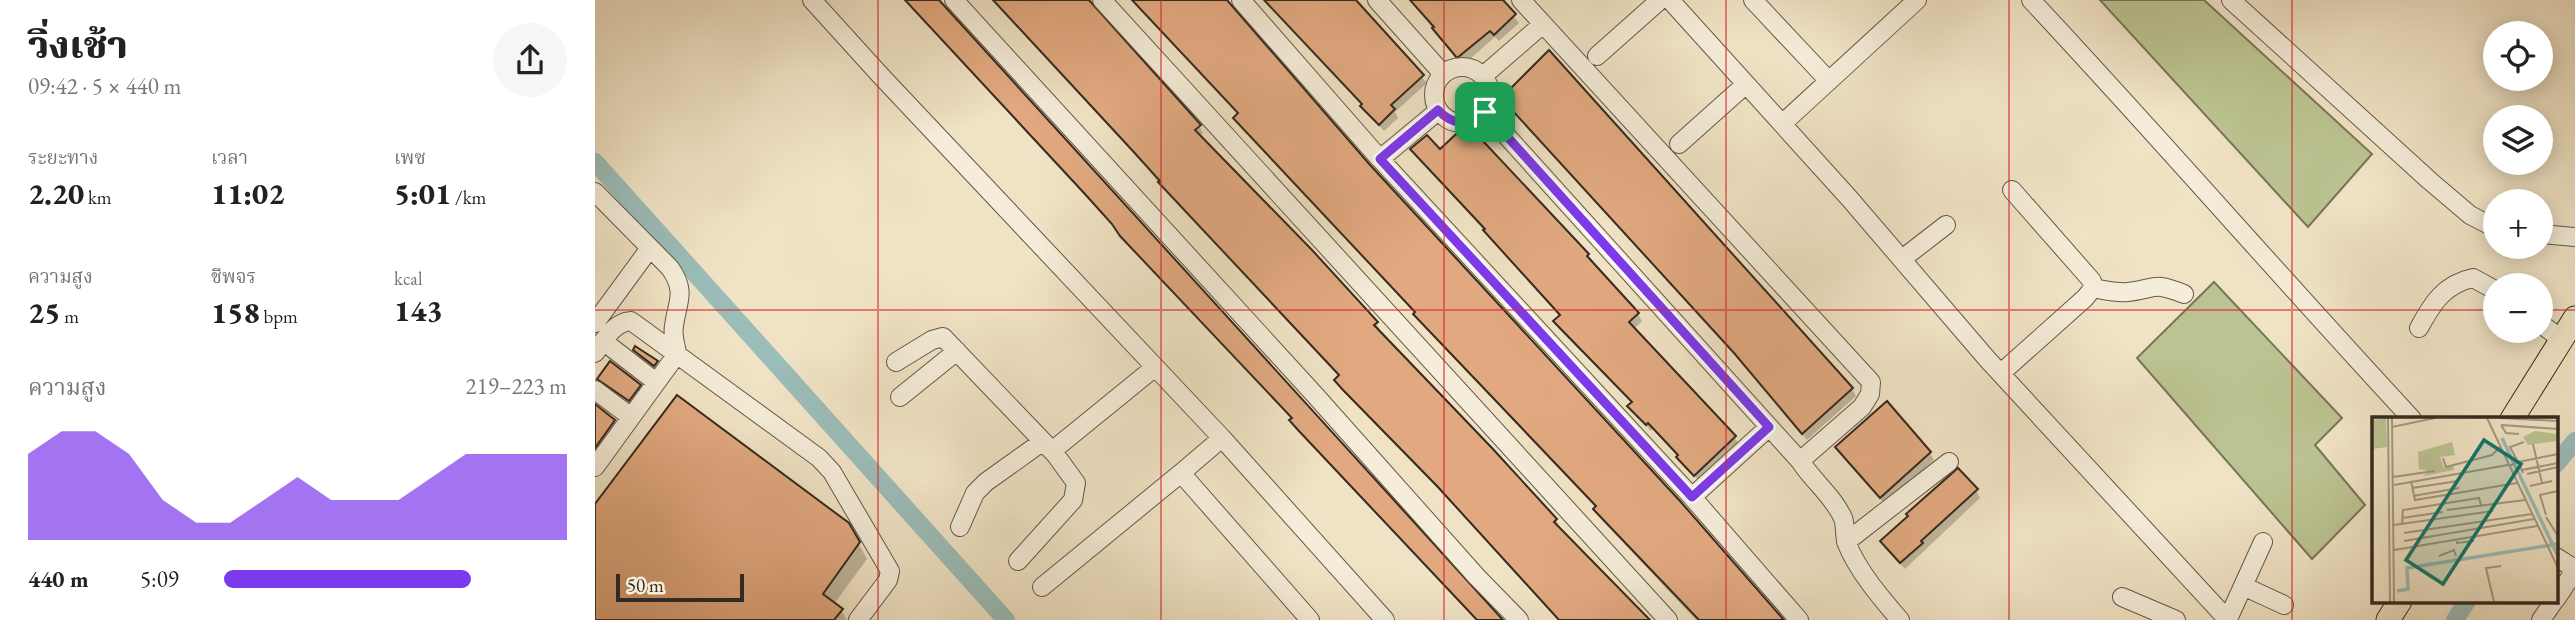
<!DOCTYPE html>
<html lang="th">
<meta charset="utf-8">
<style>
:root{--surface:#fff;--page:#f6f6f6;--text:#222;--muted:#767676;--accent:#7c3aed}
body{margin:0;font-family:"EB Garamond","Noto Serif Thai",serif;background:var(--page);color:var(--text);height:100vh;display:flex;flex-direction:column;font-size:26px;white-space:nowrap}
*{box-sizing:border-box;margin:0}
p{font-size:23px;color:var(--muted)}
.icon{flex:none;width:38px;height:38px;fill:none;stroke:currentColor;stroke-width:2;stroke-linecap:round;stroke-linejoin:round}
.map{position:relative;flex:1;overflow:hidden}
.panel{display:flex;flex-direction:column;background:var(--surface);width:595px}
.panel>*{flex:none}
.tools{position:absolute;left:1888px;top:21px;display:grid;gap:14px}
.tools a{display:grid;place-items:center;width:70px;height:70px;border-radius:50%;background:var(--surface);box-shadow:0 4px 18px #0003;font-size:35px}
.scale{position:absolute;left:21px;bottom:18px;width:128px;box-sizing:border-box;padding-left:7px;border:4px solid #342a1f;border-top:0;font-size:19px;line-height:24px;white-space:nowrap;color:#342a1f;-webkit-text-stroke:5px #f5edd9;paint-order:stroke}
.pin{position:absolute;display:grid;place-items:center;width:60px;height:60px;color:#fff;margin:-30px;border-radius:14px;box-shadow:0 4px 10px #0006}
.round{display:grid;place-items:center;flex:none;width:74px;height:74px;border-radius:37px;background:var(--page)}
.summary{display:flex;align-items:center;justify-content:space-between;height:119px;padding:0 28px}
h1{font-size:38px;font-weight:800;line-height:52px}
.metrics{display:grid;grid-template-columns:repeat(3,1fr);gap:10px;height:119px;padding:7px 28px}
.metrics div{display:grid;align-content:center}
.metrics b{font-size:30px;font-weight:800}
.metrics small{font-size:19px;font-weight:400}
.metrics p{font-size:19px}
.chart{height:196px;padding:14px 28px}
.chart p{display:flex;justify-content:space-between}
.chart svg{width:100%;height:126px;margin-top:7px;fill:var(--accent);opacity:.7}
ul{padding:0 28px;list-style:none;font-size:23px}
li{display:grid;grid-template-columns:112px 84px 1fr;align-items:center;height:52px}
li i{height:18px;border-radius:9px;background:var(--accent)}
main{display:flex;flex:1;min-height:0}
.map>svg:first-child{display:block}
.green{fill:#bcc392;stroke:#787658;stroke-width:2}
.shadow{fill:#0003}
.lines{fill:none;stroke-linecap:round;stroke-linejoin:round}
.canal{stroke:#9bbdb9;stroke-width:18}
.building{fill:#e2a980;stroke:#342a1f;stroke-width:2}
.minor-casing{stroke:#635848;stroke-width:20}
.major-casing{stroke:#342a1f;stroke-width:25}
.minor{stroke:#f5edd9;stroke-width:18}
.major{stroke:#f0e3c5;stroke-width:23}
.route-casing{stroke:#fff;stroke-width:14}
.route{stroke:#7c3aed;stroke-width:9}
.grid{fill:none;stroke:#d62828;stroke-width:2;stroke-opacity:0.55}
.inset-river{fill:none;stroke:#9bbdb9;stroke-width:3.5}
.inset-road{fill:none;stroke:#a59983;stroke-width:2}
.view{fill:#0f766e;fill-opacity:0.15;stroke:#0f766e;stroke-width:3.5}
.inset-edge{fill:none;stroke:#342a1f;stroke-width:3.5}
</style>
<main>
<section class="panel">
<div class="summary"><div><h1>วิ่งเช้า</h1><p>09:42 · 5 × 440 m</p></div><a class="round"><svg class="icon" aria-label="share" viewBox="0 0 24 24"><path d="M12 15V3M7 8l5-5 5 5M5 13v7h14v-7"/></svg></a></div>
<div class="metrics">
<div><p>ระยะทาง</p><b>2.20<small> km</small></b></div>
<div><p>เวลา</p><b>11:02</b></div>
<div><p>เพซ</p><b>5:01<small> /km</small></b></div>
</div>
<div class="metrics">
<div><p>ความสูง</p><b>25<small> m</small></b></div>
<div><p>ชีพจร</p><b>158<small> bpm</small></b></div>
<div><p>kcal</p><b>143</b></div>
</div>
<div class="chart"><p><span>ความสูง</span>219–223 m</p>
<svg viewBox="0 0 160 44" preserveAspectRatio="none"><path d="M0 44V14L10 6L20 6L30 14L40 30L50 38L60 38L70 30L80 22L90 30L100 30L110 30L120 22L130 14L140 14L150 14L160 14V44z"/></svg>
</div>
<ul>
<li><b>440 m</b>5:09<i style="width:72%"></i></li>
</ul>
</section>
<div class="map">
<svg width="1980" height="620" viewBox="0 0 1980 620">
<rect width="100%" height="100%" fill="#f0e3c5"/>
<filter id="stains"><feTurbulence type="fractalNoise" baseFrequency=".00286" numOctaves="4"/><feColorMatrix values="0 0 0 0 .2 0 0 0 0 .09 0 0 0 0 .02 0 0 0 .5 -.17"/></filter>
<radialGradient id="worn" r=".72"><stop offset=".6" stop-color="#630" stop-opacity="0"/><stop offset="1" stop-color="#630" stop-opacity=".3"/></radialGradient>
<path class="green" d="M 1505,0 L 1609,0 L 1777,154 L 1713,227 Z
M 1619,282 L 1747,418 L 1720,445 L 1770,505 L 1717,559 L 1542,358 Z"/>
<path class="shadow" d="M 309,0 L 341,0 L 906,620 L 882,620 L 709,437 L 700,427 L 698,419 L 531,243 L 524,231 L 495,200 Z
M 398,0 L 491,0 L 604,126 L 608,133 L 604,137 L 781,323 L 785,330 L 783,332 L 961,520 L 965,527 L 963,528 L 1050,620 L 964,620 L 848,494 L 754,397 L 741,380 L 745,377 L 570,190 L 542,156 Z
M 537,0 L 631,0 L 775,168 L 1187,620 L 1101,620 L 1004,517 L 1000,510 L 1001,508 L 824,321 L 821,313 L 644,125 L 640,118 L 644,115 Z
M 670,0 L 759,0 L 832,83 L 800,112 L 803,118 L 789,131 L 772,113 L 768,105 Z
M 815,0 L 906,0 L 924,23 L 904,41 L 900,37 L 868,65 Z
M 909,98 L 1257,389 L 1261,396 L 1212,440 L 1146,361 Z
M 817,150 L 845,151 L 993,255 L 1043,314 L 1047,321 L 1038,330 L 1139,437 L 1144,444 L 1105,482 L 1058,429 L 1056,431 L 1039,413 L 1035,406 L 1038,403 L 964,329 L 960,321 L 966,316 Z
M 40,350 L 61,363 L 66,370 L 64,372 L 44,357 Z
M 4,379 L 44,386 L 49,393 L 38,407 L 8,386 Z
M 0,405 L 19,421 L 23,428 L 0,460 Z
M 1242,448 L 1335,453 L 1339,460 L 1290,504 Z
M 1381,490 L 1385,498 L 1310,569 L 1292,549 L 1288,542 Z
M 0,507 L 253,525 L 272,559 L 239,604 L 246,610 L 252,620 L 0,620 Z"/>
<g class="lines">
<path class="canal" d="M 0,162 L 411,620
M 1961,464 L 1980,441
M 1860,620 L 1872,601"/>
</g>
<path class="building" d="M 310,0 L 344,0 L 908,620 L 882,620 L 703,430 L 694,420 L 697,418 L 525,236 L 517,224 L 489,193 Z
M 398,0 L 494,0 L 606,125 L 600,130 L 717,250 L 783,322 L 779,325 L 897,448 L 962,519 L 959,522 L 1055,620 L 964,620 L 842,486 L 748,390 L 739,380 L 744,375 L 563,182 L 565,181 L 536,149 Z
M 537,0 L 632,0 L 776,166 L 1085,501 L 1189,620 L 1104,620 L 998,509 L 1001,506 L 818,314 L 820,312 L 638,118 L 643,113 Z
M 669,0 L 761,0 L 829,75 L 796,105 L 800,109 L 784,125 L 765,106 L 767,104 Z
M 815,0 L 908,0 L 921,14 L 899,35 L 895,31 L 862,58 L 837,28 L 839,27 Z
M 954,50 L 1258,388 L 1207,434 L 1139,353 L 906,98 Z
M 872,124 L 994,254 L 992,256 L 1044,313 L 1034,322 L 1141,436 L 1099,476 L 1081,457 L 1083,455 L 1053,423 L 1051,425 L 1032,406 L 1037,402 L 958,321 L 965,315 L 888,230 L 890,229 L 815,149 L 832,135 L 845,149 Z
M 40,346 L 63,361 L 59,366 L 38,350 Z
M 15,361 L 46,385 L 34,401 L 2,379 Z
M 82,395 L 254,523 L 265,542 L 228,594 L 248,609 L 239,620 L 0,620 L 0,504 Z
M 1292,401 L 1336,452 L 1285,498 L 1240,447 Z
M 0,404 L 20,420 L 0,448 Z
M 1363,468 L 1383,489 L 1326,541 L 1328,543 L 1305,563 L 1285,541 L 1313,516 L 1311,514 Z"/>
<g class="lines">
<defs>
<path id="minor" d="M 217,0 L 286,76 L 627,438 L 790,620
M 359,0 L 720,395 L 882,577 L 924,620
M 507,0 L 1073,620
M 646,0 L 785,159 L 1097,497 L 1204,620
M 782,0 L 848,74
M 926,0 L 1276,382 L 1275,394 L 1267,407 L 1205,461
M 1075,0 L 1254,198 L 1393,360 L 1633,620
M 1158,0 L 1234,81
M 1436,0 C 1565,138 1688,280 1817,419
M 1636,0 L 1835,181 L 1875,215 L 1900,228
M 1002,56 L 1065,0
M839 95a28 28 0 1 1 56 0a28 28 0 1 1-56 0Z
M 888,76 L 948,24
M 890,112 L 1205,461 C 1218,481 1238,496 1248,518 C 1251,526 1249,536 1252,544 C 1263,571 1286,598 1305,620
M 1187,124 L 1322,0
M 1084,144 L 1150,85
M 785,159 L 843,111
M 0,192 L 75,268 C 92,292 82,302 79,326 C 77,335 81,345 82,354 L 0,467
M 1946,234 L 1980,237
M 1307,259 L 1351,225
M 1498,288 C 1509,290 1521,293 1533,292 C 1562,289 1557,281 1589,294
M 0,323 L 55,248
M 1946,324 L 1966,339
M 1824,328 C 1837,304 1849,284 1878,278 L 1900,290
M 8,341 L 61,382
M 0,353 C 9,340 19,322 36,321 L 224,458 L 237,472 L 295,571 L 293,580 L 263,620
M 301,362 L 337,340 L 348,337 L 460,454 L 481,483 L 478,500 L 423,561
M 1406,373 L 1490,298 L 1498,288 L 1497,281 L 1417,190
M 0,390 L 36,417
M 305,397 L 362,351
M 627,438 L 586,473 L 715,620
M 457,451 L 559,368
M 1097,497 L 1174,427
M 365,527 L 380,493 L 391,482 L 447,442
M 1251,542 L 1354,462
M 1961,557 L 1980,569
M 1648,586 L 1689,605
M 447,587 L 586,473
M 1527,597 L 1581,620
M 1961,599 L 1980,570
M 1633,619 L 1668,542
M 1946,620 L 1959,601"/>
<path id="major" d="M 1917,419 L 1980,318
M 1793,620 L 1805,601"/>
</defs>
<use href="#minor" class="minor-casing"/>
<use href="#major" class="major-casing"/>
<use href="#minor" class="minor"/>
<use href="#major" class="major"/>
</g>
<g class="lines">
<defs>
<path id="route" d="M 843,110 C 858,126 874,126 890,112 L 1174,427 L 1097,497 L 785,159 Z"/>
</defs>
<use href="#route" class="route-casing"/>
<use href="#route" class="route"/>
</g>
<path class="grid" d="M 283,0 L 283,620M 566,0 L 566,620M 849,0 L 849,620M 1131,0 L 1131,620M 1414,0 L 1414,620M 1697,0 L 1697,620M 0,310 L 1900,310M 1946,310 L 1980,310"/>
<g transform="translate(1777 417)">
<rect width="186" height="186" fill="#f0e3c5"/>
<path d="M 14,1 L 15,30 L 0,32 L 0,3 ZM 163,14 L 185,17 L 185,24 L 156,28 L 151,20 ZM 80,25 L 83,38 L 68,40 L 72,51 L 81,49 L 82,53 L 51,59 L 57,54 L 47,52 L 46,35 Z" fill="#bcc392"/>
<path class="inset-river" d="M 130,21 L 186,139M 25,174 L 36,172 L 35,151 L 186,127"/>
<path class="inset-road" d="M 16,1 L 18,185M 20,1 L 22,185M 115,1 L 186,151M 128,1 L 186,4M 129,8 L 186,12M 129,8 L 134,16 L 147,17M 20,10 L 63,1M 152,25 L 138,30 L 146,45 L 186,37M 161,27 L 170,66M 71,41 L 74,50 L 120,38 L 128,30M 137,49 L 146,45 L 151,56M 150,53 L 186,46M 155,57 L 186,50M 21,60 L 62,54M 39,64 L 43,83 L 145,66M 22,68 L 136,48M 158,69 L 180,64M 40,71 L 86,64M 41,79 L 87,71M 75,93 L 153,83M 174,98 L 168,78 L 186,74M 174,100 L 186,119M 30,101 L 71,95M 30,107 L 31,93 L 107,81 L 109,88M 22,108 L 121,94M 32,116 L 160,97M 85,122 L 85,126 L 102,124M 32,124 L 162,102M 22,133 L 165,109M 67,139 L 82,133 L 84,139M 122,185 L 114,151 L 129,149"/>
<path class="view" d="M 112,23 L 149,47 L 71,167 L 34,143 Z"/>
<rect width="186" height="186" class="inset-edge"/>
</g>
<rect width="100%" height="100%" filter="url(#stains)"/>
<rect width="100%" height="100%" fill="url(#worn)"/>
</svg>
<div class="tools">
<a><svg class="icon" aria-label="locate" viewBox="0 0 24 24"><circle cx="12" cy="12" r="6"/><path d="M12 2v4M12 18v4M2 12h4M18 12h4"/></svg></a>
<a><svg class="icon" aria-label="layers" viewBox="0 0 24 24"><path d="M12 4l9 5-9 5-9-5zM3 14l9 5 9-5"/></svg></a>
<a>+</a>
<a>−</a>
</div>
<div class="scale">50 m</div>
<div class="pin" style="left:890px;top:112px;background:#1e9e55"><svg class="icon" aria-label="arrive" viewBox="0 0 24 24"><path d="M6 21V4h12l-3 4 3 4H6"/></svg></div>
</div>
</main>
